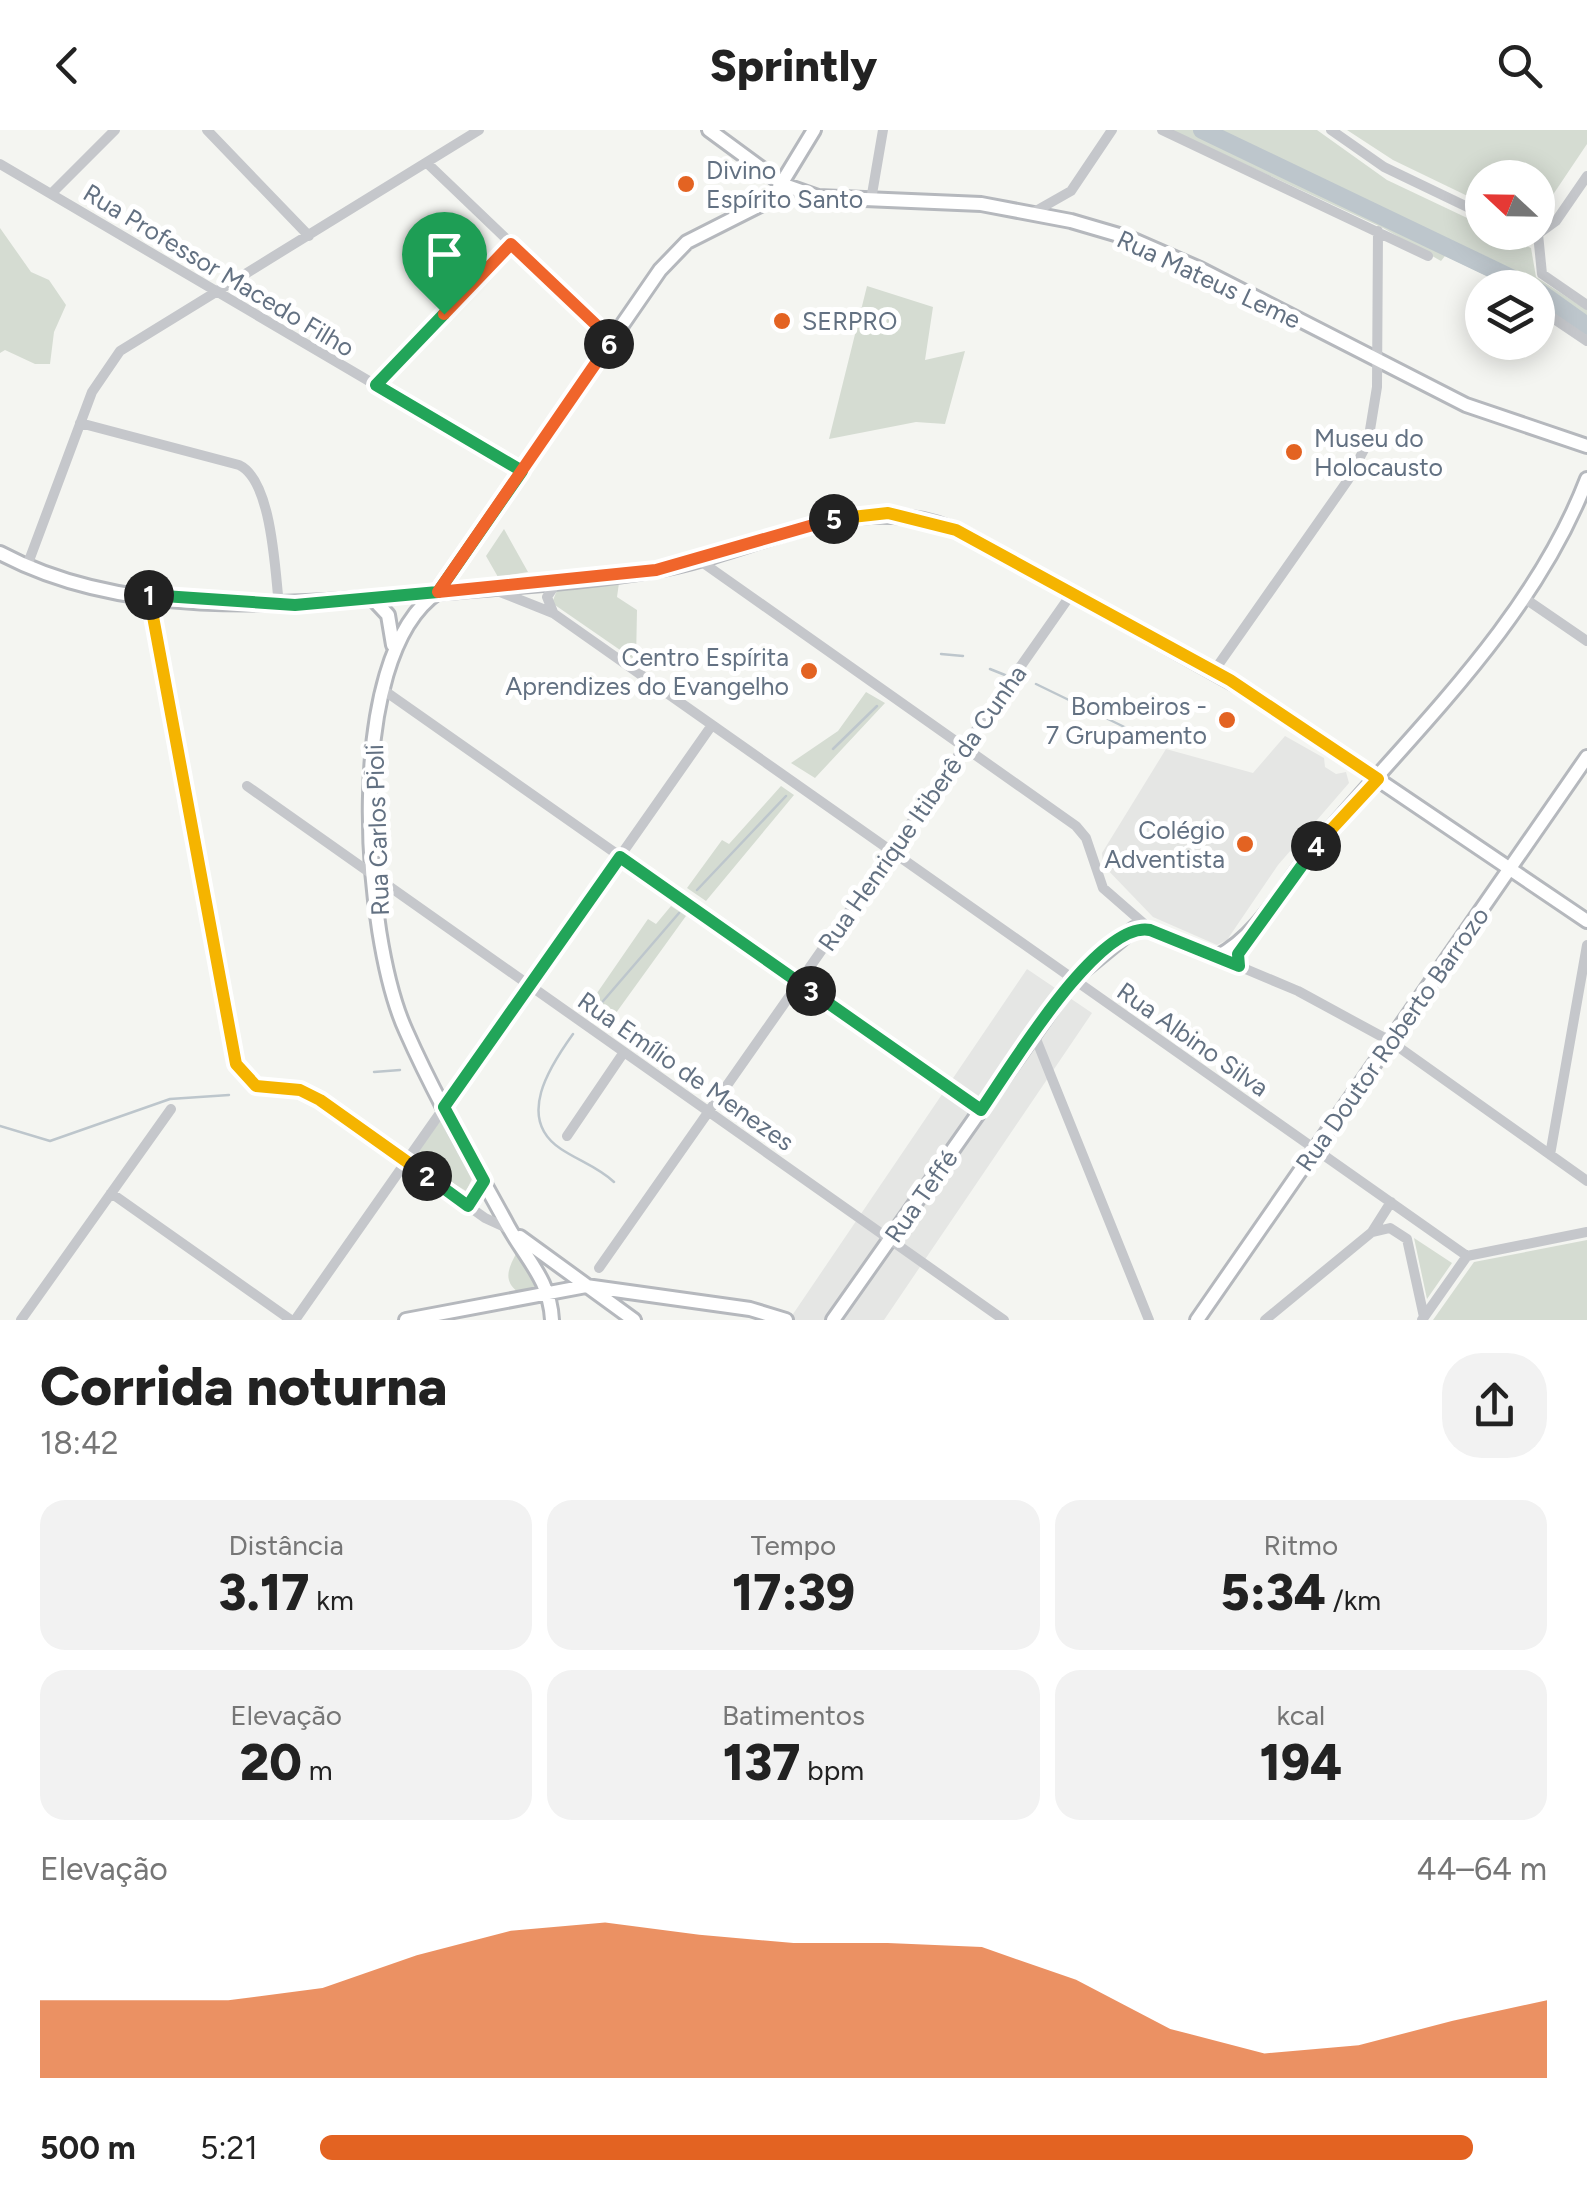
<!DOCTYPE html>
<html lang="pt">
<meta charset="utf-8">
<style>
:root{--surface:#fff;--page:#f2f2f2;--text:#222;--muted:#767676;--accent:#e36322}
body{margin:0;font-family:Figtree,sans-serif;background:var(--page);color:var(--text);height:100vh;display:flex;flex-direction:column;font-size:38px;white-space:nowrap}
*{box-sizing:border-box;margin:0}
p{font-size:32px;color:var(--muted)}
.icon{flex:none;width:55px;height:55px;fill:none;stroke:currentColor;stroke-width:2;stroke-linecap:round;stroke-linejoin:round}
.map{position:relative;height:1190px;overflow:hidden}
.panel{display:flex;flex-direction:column;background:var(--surface);flex:1}
.panel>*{flex:none}
.needle{width:65px;rotate:292deg}
.fabs{position:absolute;left:1465px;top:30px;display:grid;gap:20px}
.fabs a{display:grid;place-items:center;width:90px;height:90px;border-radius:50%;background:var(--surface);box-shadow:0 5px 25px #0003;font-size:50px}
.pin{position:absolute;display:grid;place-items:center;width:85px;height:85px;color:#fff;margin:-102px -42px;border-radius:50% 50% 50% 0;rotate:-45deg;box-shadow:0 0 10px #0007}
.pin .icon{rotate:45deg}
.km{position:absolute;width:50px;height:50px;margin:-25px;border-radius:50%;background:#222;color:#fff;font-size:28px;line-height:50px;text-align:center}
.round{display:grid;place-items:center;flex:none;width:105px;height:105px;border-radius:40px;background:var(--page)}
.summary{display:flex;align-items:center;justify-content:space-between;height:170px;padding:0 40px}
h1{font-size:55px;font-weight:800;line-height:75px}
.stats{display:grid;grid-template-columns:repeat(3,1fr);gap:15px;height:170px;padding:10px 40px}
.stats div{display:grid;align-content:center;border-radius:25px;background:var(--page);text-align:center}
.stats b{font-size:50px;font-weight:800}
.stats small{font-size:28px;font-weight:400}
.stats p{font-size:28px}
.chart{height:280px;padding:20px 40px}
.chart p{display:flex;justify-content:space-between}
.chart svg{width:100%;height:180px;margin-top:10px;fill:var(--accent);opacity:.7}
ul{padding:0 40px;list-style:none;font-size:32px}
li{display:grid;grid-template-columns:160px 120px 1fr;align-items:center;height:75px}
li i{height:25px;border-radius:12px;background:var(--accent)}
header{display:flex;justify-content:space-between;align-items:center;height:130px;padding:0 40px;background:var(--surface);font-size:45px;font-weight:800}
.map>svg:first-child{display:block}
.built{fill:#e5e6e4}
.green{fill:#d5dcd2}
.lines{fill:none;stroke-linecap:round;stroke-linejoin:round}
.stream{stroke:#bdc6cc;stroke-width:2.5}
.river{stroke:#bdc6cc;stroke-width:18}
.major-casing{stroke:#b5b8bd;stroke-width:18}
.minor{stroke:#c5c7cb;stroke-width:10}
.major{stroke:#fff;stroke-width:12}
.split-1-casing{stroke:#fff;stroke-width:20}
.split-2-casing{stroke:#fff;stroke-width:20}
.split-3-casing{stroke:#fff;stroke-width:20}
.split-4-casing{stroke:#fff;stroke-width:20}
.split-5-casing{stroke:#fff;stroke-width:20}
.split-6-casing{stroke:#fff;stroke-width:20}
.split-7-casing{stroke:#fff;stroke-width:20}
.split-1{stroke:#22a559;stroke-width:12}
.split-2{stroke:#f5b400;stroke-width:12}
.split-3{stroke:#22a559;stroke-width:12}
.split-4{stroke:#22a559;stroke-width:12}
.split-5{stroke:#f5b400;stroke-width:12}
.split-6{stroke:#f0652b;stroke-width:12}
.split-7{stroke:#f0652b;stroke-width:12}
.poi-dot{fill:#e36322;stroke:#fff;stroke-width:4}
.labels{text-anchor:middle;stroke-width:10;stroke-linejoin:round;paint-order:stroke}
.poi-label{font-size:25px;fill:#637182;stroke:#fff;text-anchor:start}
.street-label{font-size:25px;fill:#637182;stroke:#fff}
</style>
<header><svg class="icon" aria-label="back" viewBox="0 0 24 24"><path d="M15 5l-7 7 7 7"/></svg>Sprintly<svg class="icon" aria-label="search" viewBox="0 0 24 24"><circle cx="10" cy="10" r="6"/><path d="M15 15l6 6"/></svg></header>
<div class="map">
<svg width="1587" height="1190" viewBox="0 0 1587 1190">
<rect width="100%" height="100%" fill="#f4f5f1"/>
<path class="built" d="M 1285,606 L 1324,628 L 1325,637 L 1336,644 L 1346,642 L 1349,653 L 1278,735 L 1227,810 L 1217,815 L 1153,787 L 1103,735 L 1102,723 L 1166,619 L 1253,643 Z
M 1027,839 L 1092,883 L 884,1190 L 789,1190 Z"/>
<path class="green" d="M 1171,0 L 1317,0 L 1387,50 L 1482,95 L 1482,102 L 1499,103 L 1531,118 L 1536,147 L 1587,180 L 1587,204 L 1538,173 L 1538,158 L 1510,157 L 1445,126 L 1441,131 L 1383,98 Z
M 1347,0 L 1587,0 L 1587,14 L 1538,87 L 1538,48 L 1482,48 L 1482,73 L 1393,30 Z
M 0,98 L 31,142 L 49,150 L 66,175 L 54,202 L 50,234 L 35,234 L 5,220 L 0,223 Z
M 867,156 L 933,177 L 925,230 L 965,221 L 945,294 L 916,292 L 829,309 Z
M 504,399 L 528,442 L 498,447 L 486,426 Z
M 619,453 L 617,467 L 637,480 L 636,531 L 552,473 L 557,460 Z
M 866,562 L 885,573 L 815,648 L 791,633 L 838,601 Z
M 781,656 L 794,665 L 706,771 L 687,758 L 722,710 L 729,714 Z
M 671,776 L 686,786 L 608,894 L 586,879 L 648,789 L 656,794 Z
M 440,991 L 472,1049 L 466,1061 L 413,1029 Z
M 1414,1108 L 1452,1133 L 1427,1169 Z
M 1587,1110 L 1587,1190 L 1433,1190 L 1474,1132 Z
M 517,1122 L 541,1158 L 518,1162 C 502,1150 509,1137 517,1122 Z"/>
<g class="lines">
<path class="stream" d="M 941,524 L 963,526
M 990,539 L 1005,545
M 1036,554 L 1147,608
M 833,619 L 877,576
M 697,760 L 786,666
M 598,877 L 679,783
M 573,904 C 550,936 515,989 561,1019 C 579,1031 598,1037 614,1052
M 374,942 L 400,940
M 0,996 L 50,1011 L 170,969 L 229,965"/>
<path class="river" d="M 1202,0 L 1532,158
M 1538,161 L 1587,196"/>
<defs>
<path id="major" d="M 709,0 L 784,55 L 818,67 L 981,74 L 1071,91 L 1129,108 L 1200,139 L 1466,275 L 1587,316
M 0,423 C 133,494 303,473 446,462 C 516,456 588,452 657,440 C 764,421 863,351 970,407 L 1247,561 L 1587,791
M 373,469 L 388,485 L 393,515
M 1239,836 L 1238,825 L 1245,814
M 520,1107 L 634,1190
M 406,1190 L 586,1156 L 750,1179 L 786,1190
M 552,1190 C 550,1150 526,1129 508,1096 C 473,1032 435,967 406,901 C 363,807 342,527 438,462 L 660,140 L 687,112 L 772,69 L 814,0
M 833,1190 L 1073,849 L 1134,799 L 1150,800 L 1217,827 C 1262,803 1285,752 1317,715 C 1414,600 1532,492 1587,349
M 1197,1190 L 1587,627"/>
</defs>
<use href="#major" class="major-casing"/>
<path class="minor" d="M 207,0 L 309,106
M 1162,0 L 1428,126
M 1331,0 L 1384,37 L 1482,84
M 427,33 L 612,210
M 0,34 L 522,341
M 51,64 L 115,0
M 871,70 L 883,0
M 1034,82 L 1071,61 L 1112,0
M 1523,102 L 1538,104
M 1538,104 L 1542,144 L 1587,175
M 1538,104 L 1556,91 L 1587,46
M 1538,178 L 1587,211
M 376,255 L 511,114
M 80,293 L 239,335 C 272,350 275,441 279,475
M 699,430 L 1076,696 L 1086,708 L 1103,758 L 1150,799
M 27,436 L 92,262 L 120,221 L 479,0
M 495,460 L 553,483 L 1467,1126
M 149,465 L 240,941 L 264,958 L 300,960 L 320,970 L 485,1088 L 509,1099
M 1524,468 L 1587,511
M 553,482 L 547,467 L 557,452
M 1214,541 L 1348,350 L 1368,312 L 1377,257 L 1378,101
M 382,559 L 981,980
M 247,656 L 1004,1190
M 1217,827 L 1298,861 L 1390,911 L 1587,1051
M 1034,904 L 1149,1190
M 567,1006 L 624,922
M 1550,1025 L 1587,815
M 111,1063 L 291,1190
M 468,1076 L 485,1051
M 1373,1102 L 1390,1098 L 1407,1109 L 1424,1187
M 1467,1126 L 1587,1102
M 599,1138 L 1072,463
M 21,1190 L 171,979
M 295,1190 L 712,595
M 1265,1190 L 1372,1102 L 1391,1072
M 1422,1190 L 1467,1126"/>
<use href="#major" class="major"/>
</g>
<g class="lines">
<defs>
<path id="split-1" d="M 149,465 L 295,475 L 438,462 L 522,341 L 376,255 L 444,184"/>
<path id="split-2" d="M 149,465 L 236,934 L 256,956 L 300,960 L 320,970 L 427,1046"/>
<path id="split-3" d="M 427,1046 L 468,1076 L 484,1051 L 444,977 L 620,727 L 811,861"/>
<path id="split-4" d="M 811,861 L 981,980 C 1009,940 1098,790 1150,800 L 1239,836 L 1238,824 L 1316,716"/>
<path id="split-5" d="M 834,389 L 888,383 L 956,400 L 1230,550 L 1378,649 L 1316,716"/>
<path id="split-6" d="M 609,214 L 438,462 L 656,440 L 834,389"/>
<path id="split-7" d="M 444,184 L 511,114 L 612,210 L 609,214"/>
</defs>
<use href="#split-1" class="split-1-casing"/>
<use href="#split-2" class="split-2-casing"/>
<use href="#split-3" class="split-3-casing"/>
<use href="#split-4" class="split-4-casing"/>
<use href="#split-5" class="split-5-casing"/>
<use href="#split-6" class="split-6-casing"/>
<use href="#split-7" class="split-7-casing"/>
<use href="#split-1" class="split-1"/>
<use href="#split-2" class="split-2"/>
<use href="#split-3" class="split-3"/>
<use href="#split-4" class="split-4"/>
<use href="#split-5" class="split-5"/>
<use href="#split-6" class="split-6"/>
<use href="#split-7" class="split-7"/>
</g>
<g class="poi-dot">
<circle cx="686" cy="54" r="10"/>
<circle cx="782" cy="191" r="10"/>
<circle cx="1294" cy="322" r="10"/>
<circle cx="809" cy="541" r="10"/>
<circle cx="1227" cy="590" r="10"/>
<circle cx="1245" cy="714" r="10"/>
</g>
<g class="labels">
<g class="poi-label">
<text x="706" y="49">Divino<tspan x="706" dy="29">Espírito Santo</tspan></text>
<text x="802" y="200">SERPRO</text>
<text x="1314" y="317">Museu do<tspan x="1314" dy="29">Holocausto</tspan></text>
<text x="789" y="536" text-anchor="end">Centro Espírita<tspan x="789" dy="29">Aprendizes do Evangelho</tspan></text>
<text x="1207" y="585" text-anchor="end">Bombeiros -<tspan x="1207" dy="29">7 Grupamento</tspan></text>
<text x="1225" y="709" text-anchor="end">Colégio<tspan x="1225" dy="29">Adventista</tspan></text>
</g>
<g class="street-label">
<text transform="translate(219 140) rotate(31)" y="9">Rua Professor Macedo Filho</text>
<text transform="translate(1209 149) rotate(25)" y="9">Rua Mateus Leme</text>
<text transform="translate(922 678) rotate(-55)" y="9">Rua Henrique Itiberê da Cunha</text>
<text transform="translate(377 700) rotate(-92)" y="9">Rua Carlos Pioli</text>
<text transform="translate(1193 909) rotate(35)" y="9">Rua Albino Silva</text>
<text transform="translate(1392 909) rotate(-55)" y="9">Rua Doutor Roberto Barrozo</text>
<text transform="translate(686 941) rotate(35)" y="9">Rua Emílio de Menezes</text>
<text transform="translate(921 1066) rotate(-55)" y="9">Rua Teffé</text>
</g>
</g>
</svg>
<div class="fabs">
<a><svg class="needle" viewBox="-14 -14 28 28"><path d="M0-13l5 13h-10z" fill="#e53935"/><path d="M0 13l5-13h-10z" fill="#767676"/></svg></a>
<a><svg class="icon" aria-label="layers" viewBox="0 0 24 24"><path d="M12 4l9 5-9 5-9-5zM3 14l9 5 9-5"/></svg></a>
</div>
<div class="pin" style="left:444px;top:184px;background:#1e9e55"><svg class="icon" aria-label="arrive" viewBox="0 0 24 24"><path d="M6 21V4h12l-3 4 3 4H6"/></svg></div>
<b class="km" style="left:149px;top:465px">1</b>
<b class="km" style="left:427px;top:1046px">2</b>
<b class="km" style="left:811px;top:861px">3</b>
<b class="km" style="left:1316px;top:716px">4</b>
<b class="km" style="left:834px;top:389px">5</b>
<b class="km" style="left:609px;top:214px">6</b>
</div>
<section class="panel">
<div class="summary"><div><h1>Corrida noturna</h1><p>18:42</p></div><a class="round"><svg class="icon" aria-label="share" viewBox="0 0 24 24"><path d="M12 15V3M7 8l5-5 5 5M5 13v7h14v-7"/></svg></a></div>
<div class="stats">
<div><p>Distância</p><b>3.17<small> km</small></b></div>
<div><p>Tempo</p><b>17:39</b></div>
<div><p>Ritmo</p><b>5:34<small> /km</small></b></div>
</div>
<div class="stats">
<div><p>Elevação</p><b>20<small> m</small></b></div>
<div><p>Batimentos</p><b>137<small> bpm</small></b></div>
<div><p>kcal</p><b>194</b></div>
</div>
<div class="chart"><p><span>Elevação</span>44–64 m</p>
<svg viewBox="0 0 160 44" preserveAspectRatio="none"><path d="M0 44V25L10 25L20 25L30 22L40 14L50 8L60 6L70 9L80 11L90 11L100 12L110 20L120 32L130 38L140 36L150 30L160 25V44z"/></svg>
</div>
<ul>
<li><b>500 m</b>5:21<i style="width:94%"></i></li>
</ul>
</section>
